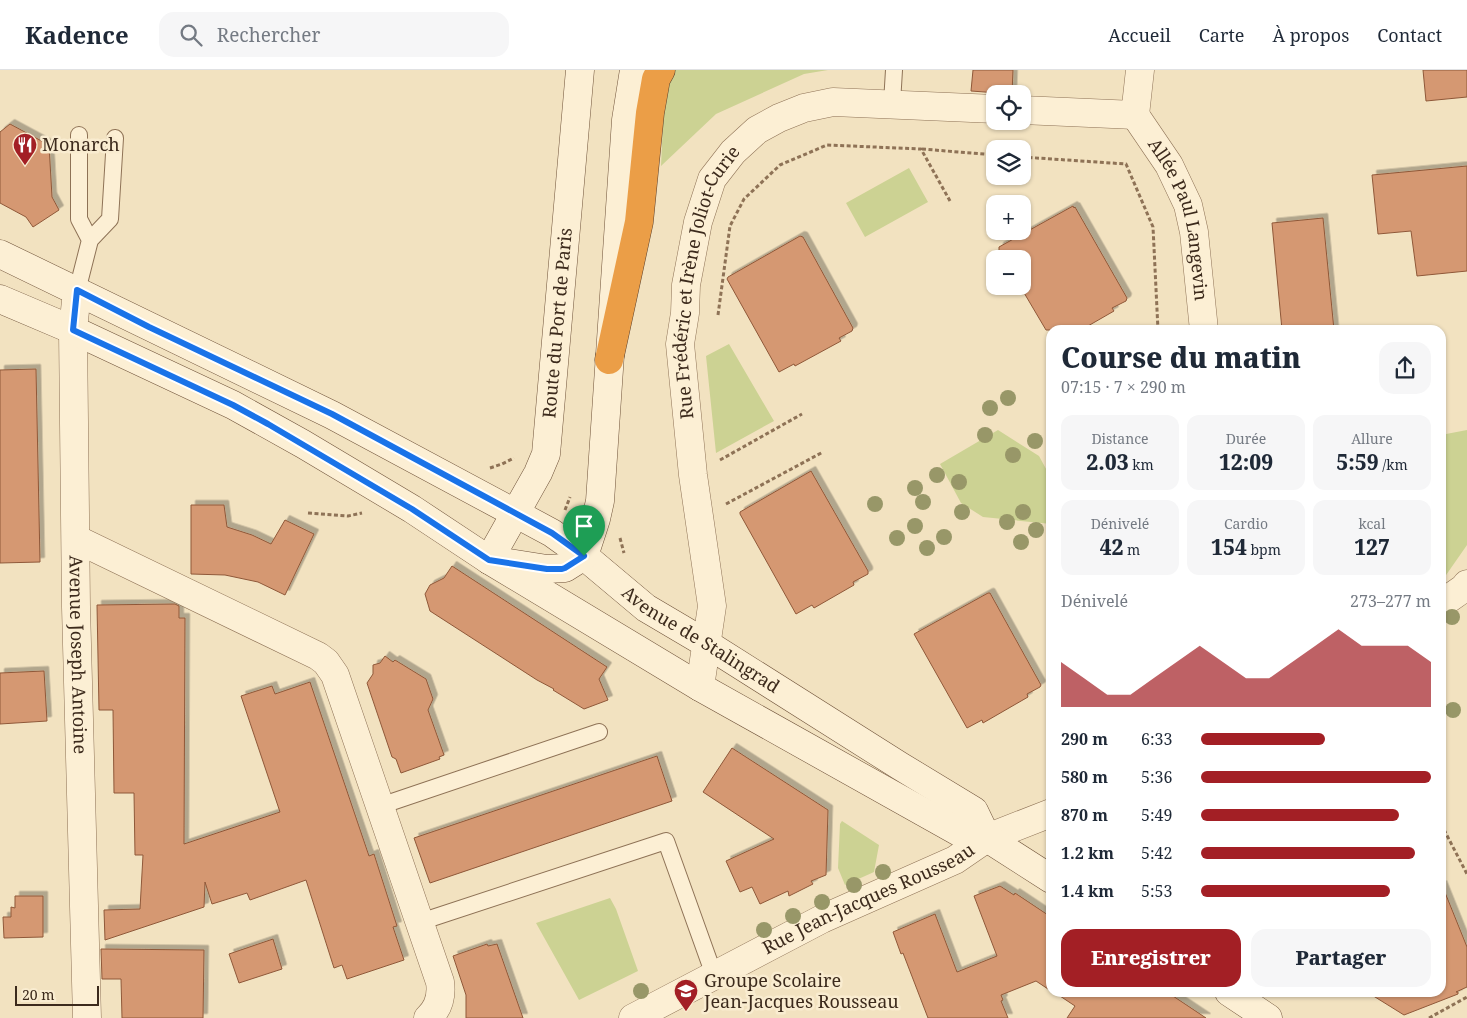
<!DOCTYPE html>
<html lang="fr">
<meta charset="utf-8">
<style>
:root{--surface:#fff;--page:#f6f6f7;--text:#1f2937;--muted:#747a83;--line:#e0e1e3;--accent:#a31f25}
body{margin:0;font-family:"Noto Serif",serif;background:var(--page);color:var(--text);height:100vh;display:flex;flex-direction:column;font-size:19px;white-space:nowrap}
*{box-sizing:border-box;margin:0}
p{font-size:16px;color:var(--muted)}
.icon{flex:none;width:28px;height:28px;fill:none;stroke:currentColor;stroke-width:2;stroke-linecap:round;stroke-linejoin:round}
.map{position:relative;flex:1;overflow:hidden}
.details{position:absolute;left:1046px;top:255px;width:400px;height:672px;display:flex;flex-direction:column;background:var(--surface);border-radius:15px;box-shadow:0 1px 4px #0004}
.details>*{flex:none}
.fabs{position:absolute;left:986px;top:15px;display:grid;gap:10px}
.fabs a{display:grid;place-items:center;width:45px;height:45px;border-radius:10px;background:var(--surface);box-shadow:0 1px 4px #0004;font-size:25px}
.scale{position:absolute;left:15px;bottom:12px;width:84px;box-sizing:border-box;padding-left:5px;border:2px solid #3c2a1c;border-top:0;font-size:14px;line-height:18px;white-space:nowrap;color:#3c2a1c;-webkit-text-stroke:4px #f9ecd0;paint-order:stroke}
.pin{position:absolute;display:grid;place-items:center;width:42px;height:42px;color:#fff;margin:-51px -21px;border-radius:50% 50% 50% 0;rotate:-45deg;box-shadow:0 0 5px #0007}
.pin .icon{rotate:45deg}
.round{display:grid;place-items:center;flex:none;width:52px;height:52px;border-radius:15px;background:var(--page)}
.headline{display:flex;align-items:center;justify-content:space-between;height:85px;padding:0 15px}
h1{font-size:28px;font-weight:800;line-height:38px}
.metrics{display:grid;grid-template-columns:repeat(3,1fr);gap:8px;height:85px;padding:5px 15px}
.metrics div{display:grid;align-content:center;border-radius:12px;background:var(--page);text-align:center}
.metrics b{font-size:21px;font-weight:800}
.metrics small{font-size:14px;font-weight:400}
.metrics p{font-size:14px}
.chart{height:140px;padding:10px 15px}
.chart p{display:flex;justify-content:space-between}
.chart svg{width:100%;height:90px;margin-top:5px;fill:var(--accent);opacity:.7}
.cta{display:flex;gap:10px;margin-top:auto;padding:10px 15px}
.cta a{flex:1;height:58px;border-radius:15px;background:var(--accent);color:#fff;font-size:20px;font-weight:800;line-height:58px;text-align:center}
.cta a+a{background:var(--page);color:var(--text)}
ul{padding:0 15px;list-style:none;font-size:16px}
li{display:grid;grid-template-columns:80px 60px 1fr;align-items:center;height:38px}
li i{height:12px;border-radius:6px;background:var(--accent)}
header{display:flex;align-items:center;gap:30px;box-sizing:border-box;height:70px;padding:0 25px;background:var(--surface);border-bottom:1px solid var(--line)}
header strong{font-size:24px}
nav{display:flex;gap:28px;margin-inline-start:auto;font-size:18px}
.search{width:350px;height:45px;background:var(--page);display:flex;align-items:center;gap:12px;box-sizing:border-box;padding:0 18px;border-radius:15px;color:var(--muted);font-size:19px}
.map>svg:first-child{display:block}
.green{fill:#ccd293}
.building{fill:#d59872;stroke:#8f5839;filter:url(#shadow)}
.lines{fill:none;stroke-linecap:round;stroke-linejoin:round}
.lane-casing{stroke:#8e7256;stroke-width:18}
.street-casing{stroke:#8e7256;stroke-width:29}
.secondary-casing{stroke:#6f5239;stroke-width:29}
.highway-casing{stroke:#5b3f2b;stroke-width:29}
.path{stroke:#8e7256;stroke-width:3;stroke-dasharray:4 2.5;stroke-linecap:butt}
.lane{stroke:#fcefd4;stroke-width:16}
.street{stroke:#fcefd4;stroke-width:28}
.secondary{stroke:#fcefd4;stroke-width:28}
.highway{stroke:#eb9e47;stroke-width:28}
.tree{fill:#989768}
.route-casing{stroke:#fff;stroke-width:10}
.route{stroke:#1a73e8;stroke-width:6}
.labels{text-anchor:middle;stroke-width:5;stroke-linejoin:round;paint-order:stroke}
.poi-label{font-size:18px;fill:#3c2a1c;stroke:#f9ecd0;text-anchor:start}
.street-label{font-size:18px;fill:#3c2a1c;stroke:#f9ecd0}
</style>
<header>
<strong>Kadence</strong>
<div class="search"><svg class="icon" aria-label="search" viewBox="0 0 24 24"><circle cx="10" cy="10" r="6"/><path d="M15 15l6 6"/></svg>Rechercher</div>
<nav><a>Accueil</a><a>Carte</a><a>À propos</a><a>Contact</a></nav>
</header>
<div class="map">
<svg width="1467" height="948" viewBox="0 0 1467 948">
<defs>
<filter id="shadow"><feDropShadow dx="4.5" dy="-4.5" stdDeviation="0" flood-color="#0004"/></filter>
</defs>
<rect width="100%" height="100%" fill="#f2e2c0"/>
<path class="green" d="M 672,0 L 828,0 L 804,4 L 716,44 L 661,96 L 664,29 Z
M 909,98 L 928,132 L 865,167 L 846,133 Z
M 729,274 L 774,351 L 716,383 L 706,286 Z
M 998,360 L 1039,386 L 1051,408 L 1051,454 L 983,447 L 961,433 L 940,394 Z
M 1467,360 L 1467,475 L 1444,508 L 1441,510 L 1441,365 Z
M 842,751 L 879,775 L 874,802 L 845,815 L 838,798 L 840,754 Z
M 610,828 L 616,839 L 638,901 L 579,930 L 536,853 Z"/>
<path class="building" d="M 973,0 L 1013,0 L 1012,24 L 971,21 Z
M 1423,0 L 1467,0 L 1467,27 L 1426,31 Z
M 10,54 L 49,75 L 52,127 L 59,140 L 33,157 L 26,147 L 0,133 L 0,62 Z
M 1467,96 L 1467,201 L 1417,206 L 1411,161 L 1378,164 L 1372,105 Z
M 1073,136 L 1074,138 L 1075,137 L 1127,228 L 1126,231 L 1112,238 L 1114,241 L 1081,260 L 1046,260 L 1020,216 L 1022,216 L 1022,189 L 1004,189 L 999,180 L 999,177 Z
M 1323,148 L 1334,260 L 1282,260 L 1272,153 Z
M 800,166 L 803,167 L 853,258 L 852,261 L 839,268 L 841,271 L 795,296 L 794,294 L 779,302 L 727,209 L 728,207 Z
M 36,299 L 40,492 L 0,493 L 0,300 Z
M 811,401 L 868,501 L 868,504 L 853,512 L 854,515 L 814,538 L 812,535 L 796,544 L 740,444 L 740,442 Z
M 191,435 L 224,435 L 227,457 L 252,465 L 271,474 L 285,450 L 314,464 L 285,525 L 258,512 L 225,505 L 191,504 Z
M 452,496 L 607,597 L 599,609 L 608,630 L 584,639 L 553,620 L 554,619 L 537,610 L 430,541 L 425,524 L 430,515 L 444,508 Z
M 988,523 L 990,523 L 1041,615 L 1040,617 L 1027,624 L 1028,627 L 983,653 L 982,650 L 967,658 L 914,564 Z
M 175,534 L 179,536 L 179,548 L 185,548 L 184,774 L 280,742 L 241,626 L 272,616 L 275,624 L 310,612 L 369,786 L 374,784 L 397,856 L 393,857 L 404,890 L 347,909 L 342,895 L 334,898 L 306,810 L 250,830 L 247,823 L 212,834 L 205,812 L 204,837 L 105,870 L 104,840 L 140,839 L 143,785 L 135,785 L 134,723 L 114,723 L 113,640 L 99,640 L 97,535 Z
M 385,586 L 393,592 L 395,590 L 426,609 L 433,629 L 428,640 L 444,685 L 439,687 L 440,689 L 401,703 L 396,689 L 392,687 L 367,613 L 373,604 L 373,595 L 380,593 Z
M 44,601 L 47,651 L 0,654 L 0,603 Z
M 732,678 L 828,740 L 826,805 L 811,811 L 813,814 L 789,826 L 788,821 L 760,834 L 752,817 L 740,822 L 726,791 L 774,769 L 703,722 Z
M 657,686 L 672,731 L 430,813 L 414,768 Z
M 1442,815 L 1467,877 L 1467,917 L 1456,922 L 1458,922 L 1458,924 L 1404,945 L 1367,922 L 1441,922 Z
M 1000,816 L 1014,825 L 1015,823 L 1051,847 L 1051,921 L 1036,911 L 1001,925 L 1003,930 L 1001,931 L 1008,948 L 928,948 L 903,883 L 901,884 L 893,862 L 935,844 L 957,902 L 997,886 L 974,826 Z
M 15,826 L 43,826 L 43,867 L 4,868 L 3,847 L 11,847 L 11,837 L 15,838 Z
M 273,869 L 282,899 L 239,913 L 229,884 Z
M 487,874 L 488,876 L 497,874 L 523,948 L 466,948 L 466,925 L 453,886 Z
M 101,879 L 204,880 L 203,948 L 122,948 L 121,909 L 102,909 Z
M 1054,922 L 1167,922 L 1206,948 L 1067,948 L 1075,936 Z"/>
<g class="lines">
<defs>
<path id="lane" d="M 892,33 L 894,0
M 79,65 L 79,149 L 90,170 L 110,149 L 115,68
M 77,221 L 90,170
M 380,736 L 599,662
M 420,852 L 666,771 L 714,905"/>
<g id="street">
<path d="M 1022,40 L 1135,45"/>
<path id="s1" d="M 1135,45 L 1169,95 L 1188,135 L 1194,162 L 1204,260"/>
<path d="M 1135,45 L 1140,0"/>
<path id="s2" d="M 77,221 L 73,260 L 76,537 L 87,948"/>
<path d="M 76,469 L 318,586 L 326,592 L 335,605 L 440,912 C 442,926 439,938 428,948"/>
<path d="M 1441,534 L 1464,518 L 1467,514"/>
<path id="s3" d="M 700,617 L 712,536 L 693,405 L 680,274 L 685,243 L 686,215 L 698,152 L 712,109 L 733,82 L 757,60 L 779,48 L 804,38 L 833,32 L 995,39"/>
<path id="s4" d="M 633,948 L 822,849 L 955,790 L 987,768 L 1051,743"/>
</g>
<g id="secondary">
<path id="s5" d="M 0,184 L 332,345 L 552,463 L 584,486 L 646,538 L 707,574 L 900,696 L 974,741 L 987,768"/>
<path d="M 0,229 L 73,260 L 233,335 L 303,374 L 412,439 L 489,490 L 700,617 L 959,762 L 987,768 L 1051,809"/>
<path d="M 584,486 L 596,449 L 600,431 L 626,50 L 634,0"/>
<path id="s6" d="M 489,490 L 538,403 L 546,384 L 580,0"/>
<path d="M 502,492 L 547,499 L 565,498 L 584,486"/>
<path d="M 1229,922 L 1268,948"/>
</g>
<path id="highway" d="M 609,290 L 639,152 L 650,43 L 656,9 L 661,0"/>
</defs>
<use href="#lane" class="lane-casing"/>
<use href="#street" class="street-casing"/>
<use href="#secondary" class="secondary-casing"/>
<use href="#highway" class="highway-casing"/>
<path class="path" d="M 922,79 L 995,85
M 1022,87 L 1126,94 L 1153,157 L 1158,260
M 718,245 L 730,156 L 744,129 L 780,95 L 827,75 L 921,79 L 950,131
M 720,390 L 802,344
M 490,398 L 502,394 L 514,388
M 726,434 L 823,382
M 565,440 L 570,427
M 308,443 L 348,446 L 362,443
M 620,468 L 624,483
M 1441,754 L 1467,804
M 1429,948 L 1467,927"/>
<use href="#lane" class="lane"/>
<use href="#street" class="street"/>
<use href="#secondary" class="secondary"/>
<use href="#highway" class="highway"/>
</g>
<g class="tree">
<circle cx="1008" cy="328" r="8"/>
<circle cx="990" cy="338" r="8"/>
<circle cx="985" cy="365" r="8"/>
<circle cx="1035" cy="371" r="8"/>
<circle cx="1013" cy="385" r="8"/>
<circle cx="937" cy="405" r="8"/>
<circle cx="959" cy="412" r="8"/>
<circle cx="915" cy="418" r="8"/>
<circle cx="923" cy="432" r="8"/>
<circle cx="875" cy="434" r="8"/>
<circle cx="962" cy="442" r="8"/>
<circle cx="1023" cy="442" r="8"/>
<circle cx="1007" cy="452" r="8"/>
<circle cx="915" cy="456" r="8"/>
<circle cx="1036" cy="460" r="8"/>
<circle cx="944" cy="467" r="8"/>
<circle cx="897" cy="468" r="8"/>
<circle cx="1021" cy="472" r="8"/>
<circle cx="927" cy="478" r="8"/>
<circle cx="1452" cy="547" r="8"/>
<circle cx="1453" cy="640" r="8"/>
<circle cx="883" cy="802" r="8"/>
<circle cx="854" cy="815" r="8"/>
<circle cx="822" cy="832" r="8"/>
<circle cx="793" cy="846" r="8"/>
<circle cx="764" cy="860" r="8"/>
<circle cx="641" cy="921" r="8"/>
</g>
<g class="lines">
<defs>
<path id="route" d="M 77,220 L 149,257 L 332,344 L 552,463 L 584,486 L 565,498 L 562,499 L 547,499 L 489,490 L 412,439 L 268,354 L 233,335 L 73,260 Z"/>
</defs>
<use href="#route" class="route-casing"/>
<use href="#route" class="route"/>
</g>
<defs>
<symbol id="restaurant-pin" viewBox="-11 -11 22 30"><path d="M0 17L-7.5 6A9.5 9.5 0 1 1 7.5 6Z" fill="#a31f25" stroke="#f9ecd0"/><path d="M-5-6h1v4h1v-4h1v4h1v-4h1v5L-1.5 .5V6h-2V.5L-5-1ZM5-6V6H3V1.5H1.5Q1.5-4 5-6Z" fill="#fff"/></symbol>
<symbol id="school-pin" viewBox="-11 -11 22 30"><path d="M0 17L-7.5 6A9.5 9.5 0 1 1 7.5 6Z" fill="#a31f25" stroke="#f9ecd0"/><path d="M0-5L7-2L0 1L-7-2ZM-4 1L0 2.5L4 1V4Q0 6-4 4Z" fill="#fff"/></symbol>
</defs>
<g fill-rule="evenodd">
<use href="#restaurant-pin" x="11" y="61" width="28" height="38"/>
<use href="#school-pin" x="672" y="907" width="28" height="38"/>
</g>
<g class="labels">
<g class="poi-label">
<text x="42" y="81">Monarch</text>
<text x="704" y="917">Groupe Scolaire<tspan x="704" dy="21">Jean-Jacques Rousseau</tspan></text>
</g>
<g class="street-label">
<text dy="6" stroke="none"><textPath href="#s1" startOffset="116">Allée Paul Langevin</textPath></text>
<text dy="6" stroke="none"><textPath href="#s3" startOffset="412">Rue Frédéric et Irène Joliot-Curie</textPath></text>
<text dy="6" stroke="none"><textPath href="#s6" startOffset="252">Route du Port de Paris</textPath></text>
<text dy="6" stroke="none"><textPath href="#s5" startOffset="802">Avenue de Stalingrad</textPath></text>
<text dy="6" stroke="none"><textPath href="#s2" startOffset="364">Avenue Joseph Antoine</textPath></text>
<text dy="6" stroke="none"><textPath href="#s4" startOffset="264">Rue Jean-Jacques Rousseau</textPath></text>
</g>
</g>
</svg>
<div class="fabs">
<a><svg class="icon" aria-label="locate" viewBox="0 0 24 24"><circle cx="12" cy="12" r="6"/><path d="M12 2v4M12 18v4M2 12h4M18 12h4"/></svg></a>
<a><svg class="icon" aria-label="layers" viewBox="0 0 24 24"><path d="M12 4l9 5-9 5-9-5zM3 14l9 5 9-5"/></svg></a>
<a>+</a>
<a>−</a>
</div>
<div class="scale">20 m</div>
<div class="pin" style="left:584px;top:486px;background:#1e9e55"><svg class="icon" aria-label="arrive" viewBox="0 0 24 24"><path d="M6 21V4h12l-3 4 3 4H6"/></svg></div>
<section class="details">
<div class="headline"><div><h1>Course du matin</h1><p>07:15 · 7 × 290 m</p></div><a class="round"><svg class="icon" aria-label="share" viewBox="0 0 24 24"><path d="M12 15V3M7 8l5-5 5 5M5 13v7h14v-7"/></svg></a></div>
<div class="metrics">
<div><p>Distance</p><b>2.03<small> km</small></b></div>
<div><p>Durée</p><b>12:09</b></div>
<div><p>Allure</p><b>5:59<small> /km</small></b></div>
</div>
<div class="metrics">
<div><p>Dénivelé</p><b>42<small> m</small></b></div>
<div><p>Cardio</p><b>154<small> bpm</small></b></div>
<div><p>kcal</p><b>127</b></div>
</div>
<div class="chart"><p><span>Dénivelé</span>273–277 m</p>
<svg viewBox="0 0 160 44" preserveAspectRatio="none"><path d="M0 44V22L10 30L20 38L30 38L40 30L50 22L60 14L70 22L80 30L90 30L100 22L110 14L120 6L130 14L140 14L150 14L160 22V44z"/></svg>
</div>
<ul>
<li><b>290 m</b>6:33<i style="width:54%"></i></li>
<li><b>580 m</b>5:36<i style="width:100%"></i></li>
<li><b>870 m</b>5:49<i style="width:86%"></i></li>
<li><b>1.2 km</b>5:42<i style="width:93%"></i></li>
<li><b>1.4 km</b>5:53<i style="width:82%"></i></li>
</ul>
<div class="cta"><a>Enregistrer</a><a>Partager</a></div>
</section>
</div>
